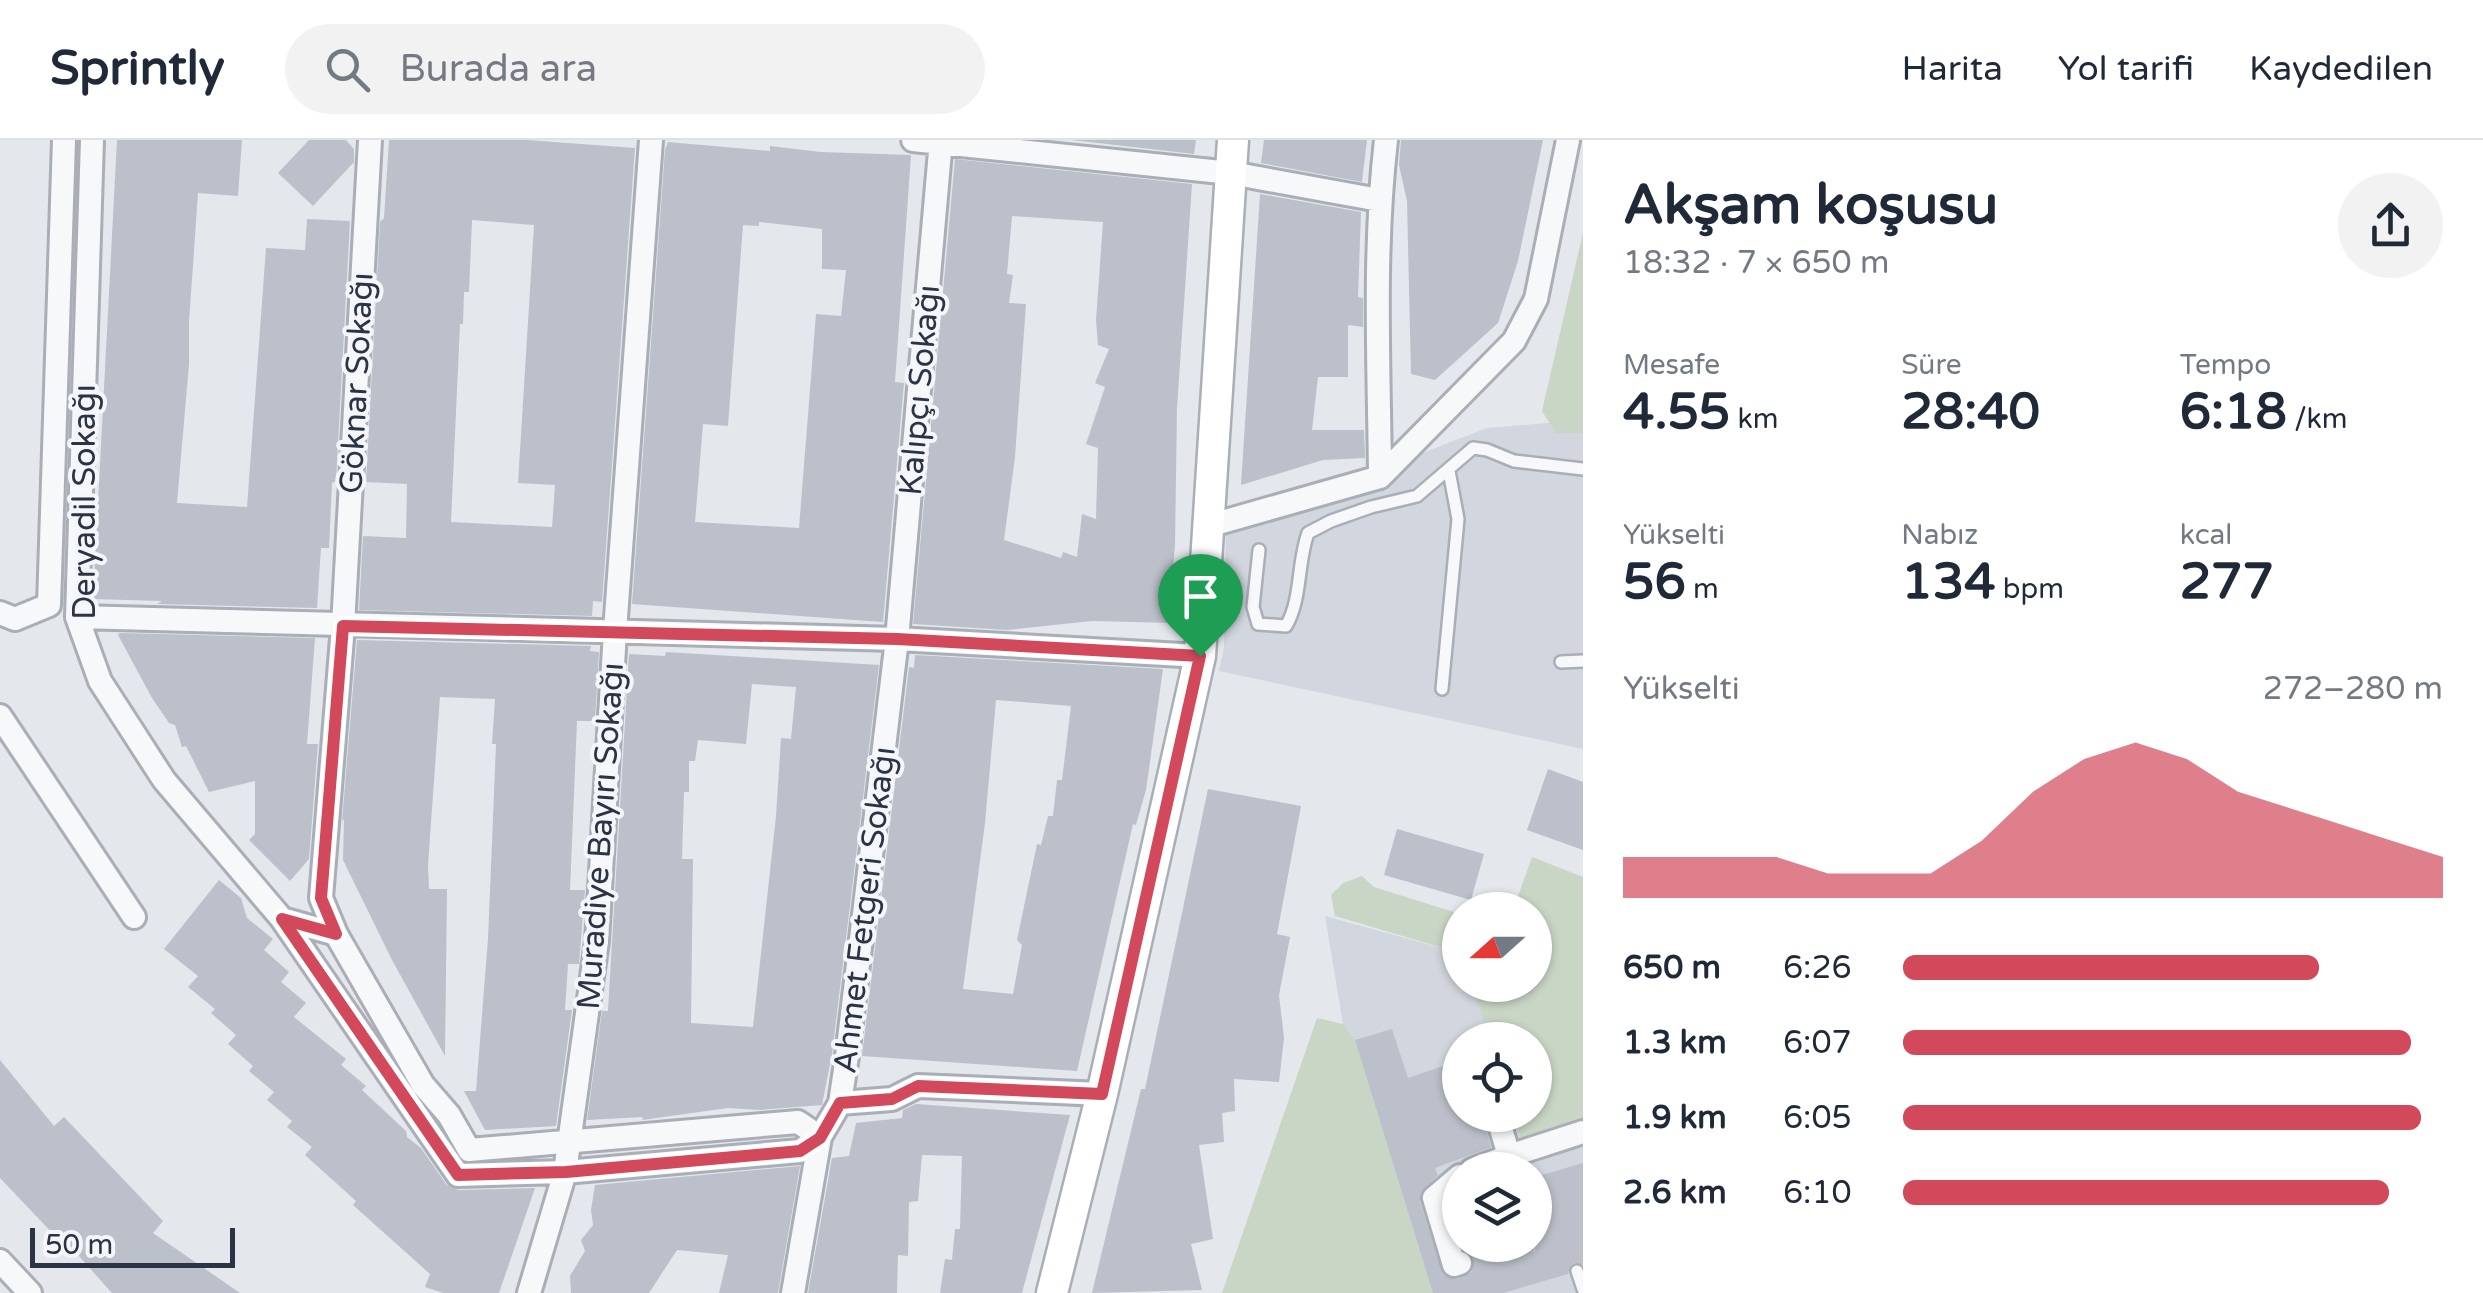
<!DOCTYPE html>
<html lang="tr">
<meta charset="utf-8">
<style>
:root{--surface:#fff;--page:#f2f2f3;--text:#1f2937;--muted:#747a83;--line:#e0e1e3;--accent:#d1495b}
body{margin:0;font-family:"Varela Round",sans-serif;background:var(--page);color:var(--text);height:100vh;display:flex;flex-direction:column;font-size:38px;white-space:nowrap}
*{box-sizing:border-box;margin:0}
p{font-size:32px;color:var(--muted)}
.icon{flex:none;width:55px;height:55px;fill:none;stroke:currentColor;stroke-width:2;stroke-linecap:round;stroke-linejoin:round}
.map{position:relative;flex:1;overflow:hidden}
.side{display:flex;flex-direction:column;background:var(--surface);width:900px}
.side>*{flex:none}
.needle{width:65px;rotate:249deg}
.tools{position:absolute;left:1442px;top:752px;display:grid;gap:20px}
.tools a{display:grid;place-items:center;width:110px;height:110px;border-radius:50%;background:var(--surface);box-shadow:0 2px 8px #0004;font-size:50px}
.scale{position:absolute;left:30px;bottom:25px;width:205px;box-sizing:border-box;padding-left:10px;border:5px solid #2b3445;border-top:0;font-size:28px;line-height:35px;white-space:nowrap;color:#2b3445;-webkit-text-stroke:8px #f4f6f9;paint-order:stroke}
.pin{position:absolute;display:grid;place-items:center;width:85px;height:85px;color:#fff;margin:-102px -42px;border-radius:50% 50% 50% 0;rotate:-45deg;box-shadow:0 0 10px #0007}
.pin .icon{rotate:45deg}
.round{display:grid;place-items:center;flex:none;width:105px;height:105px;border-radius:52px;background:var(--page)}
.summary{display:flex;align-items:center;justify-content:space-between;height:170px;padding:0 40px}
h1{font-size:55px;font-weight:700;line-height:75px}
.stats{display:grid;grid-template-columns:repeat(3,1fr);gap:15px;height:170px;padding:10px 40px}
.stats div{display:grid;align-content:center}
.stats b{font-size:50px;font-weight:700}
.stats small{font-size:28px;font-weight:400}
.stats p{font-size:28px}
.chart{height:280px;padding:20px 40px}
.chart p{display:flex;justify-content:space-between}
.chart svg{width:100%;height:180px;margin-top:10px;fill:var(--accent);opacity:.7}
ul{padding:0 40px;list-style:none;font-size:32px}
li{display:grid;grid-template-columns:160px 120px 1fr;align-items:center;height:75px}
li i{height:25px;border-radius:12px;background:var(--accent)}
header{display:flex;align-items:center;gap:60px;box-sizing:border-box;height:140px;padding:0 50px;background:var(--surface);border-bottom:2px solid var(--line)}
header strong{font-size:48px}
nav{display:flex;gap:55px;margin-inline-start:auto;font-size:35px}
.search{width:700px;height:90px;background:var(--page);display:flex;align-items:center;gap:25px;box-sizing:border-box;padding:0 35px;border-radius:55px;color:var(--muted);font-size:38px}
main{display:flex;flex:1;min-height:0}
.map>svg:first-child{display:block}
.built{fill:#d2d6de;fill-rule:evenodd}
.green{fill:#c9d6c5}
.building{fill:#bbc0ca;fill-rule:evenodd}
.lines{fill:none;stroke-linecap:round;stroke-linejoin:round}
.lane-casing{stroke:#a9aeb7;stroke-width:16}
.street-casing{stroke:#a9aeb7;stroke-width:28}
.secondary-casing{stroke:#a9aeb7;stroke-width:35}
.lane{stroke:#f7f8fa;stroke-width:11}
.street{stroke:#f7f8fa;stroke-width:22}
.secondary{stroke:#fff;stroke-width:30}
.route-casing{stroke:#fff;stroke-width:20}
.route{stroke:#d1495b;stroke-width:12}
.labels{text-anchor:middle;stroke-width:8;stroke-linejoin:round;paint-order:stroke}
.street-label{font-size:32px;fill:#2b3445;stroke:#f4f6f9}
</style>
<header>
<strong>Sprintly</strong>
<div class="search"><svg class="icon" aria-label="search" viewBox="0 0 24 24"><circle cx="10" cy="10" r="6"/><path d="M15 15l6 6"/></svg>Burada ara</div>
<nav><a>Harita</a><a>Yol tarifi</a><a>Kaydedilen</a></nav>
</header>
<main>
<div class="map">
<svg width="1583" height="1153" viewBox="0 0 1583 1153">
<rect width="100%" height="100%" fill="#e4e7ec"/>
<path class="built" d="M 1583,280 L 1583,609 L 1219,531 L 1224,507 L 1226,389 L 1487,288 Z
M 1325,776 L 1460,813 L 1460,845 L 1535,845 L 1583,814 L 1583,1153 L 1408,1153 L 1343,884 ZM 1460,900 L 1535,900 L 1535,975 L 1460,975 ZM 1460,1030 L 1535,1030 L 1535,1105 L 1460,1105 Z"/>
<path class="green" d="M 1583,93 L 1583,293 L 1556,293 L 1542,271 Z
M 1532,717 L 1583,737 L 1583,1004 L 1528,1021 L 1514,975 L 1535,975 L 1535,900 L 1490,900 L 1473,849 L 1486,845 L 1535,845 L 1535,770 L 1513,770 Z
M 1362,736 L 1374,747 L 1460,774 L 1460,813 L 1335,776 L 1331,755 L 1343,743 Z
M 1317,878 L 1343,884 L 1355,900 L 1433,1153 L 1222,1153 Z"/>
<path class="building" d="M 117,0 L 242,0 L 238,56 L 198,53 L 189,182 L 189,224 L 177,363 L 247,367 L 266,108 L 305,110 L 307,79 L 350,81 L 336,341 L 332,343 L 329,408 L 321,408 L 317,468 L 157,464 L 162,461 L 93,459 Z
M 309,0 L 346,0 L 354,9 L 354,22 L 313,66 L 278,33 Z
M 389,0 L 527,0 L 635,8 L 602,462 L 593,461 L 592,476 L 359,470 L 363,396 L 406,398 L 407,344 L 366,342 L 380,82 L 384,78 ZM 472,80 L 534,85 L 518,343 L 555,345 L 552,387 L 451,382 L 460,184 L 463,184 L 464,152 L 469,152 Z
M 1072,0 L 1196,0 L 1194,14 Z
M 1264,0 L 1367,0 L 1362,42 L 1261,23 Z
M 1401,0 L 1543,0 L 1518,121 L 1498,183 L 1435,240 L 1411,234 L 1407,61 L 1399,25 Z
M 668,2 L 770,11 L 770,6 L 821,12 L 911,15 L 895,242 L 904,243 L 883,482 L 632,464 L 665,10 ZM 759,82 L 822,89 L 822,129 L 846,130 L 841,176 L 816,174 L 799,388 L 695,382 L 703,284 L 728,286 L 743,85 L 759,86 Z
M 955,19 L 1192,44 L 1177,268 L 1175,404 L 1170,466 L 1173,483 L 1092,481 L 1007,490 L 913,484 ZM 1012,76 L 1103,82 L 1096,180 L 1098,205 L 1109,209 L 1095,243 L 1105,247 L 1086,304 L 1098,308 L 1096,379 L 1082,374 L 1077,417 L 1063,412 L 1061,418 L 1004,400 L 1015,317 L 1026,164 L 1009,163 L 1013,135 L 1007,134 Z
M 1260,54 L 1361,72 L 1358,157 L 1363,158 L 1363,187 L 1348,185 L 1348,237 L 1318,237 L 1312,290 L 1364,290 L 1365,318 L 1323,320 L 1241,345 Z
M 120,493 L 315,498 L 307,604 L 318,604 L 309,719 L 290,741 L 249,700 L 255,694 L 255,641 L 209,652 L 186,606 L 182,607 L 175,585 L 169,583 L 152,558 L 118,495 Z
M 357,500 L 591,506 L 590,511 L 599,512 L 595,581 L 577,581 L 570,750 L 585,750 L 579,824 L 568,824 L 565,870 L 572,870 L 556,986 L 485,990 L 464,951 L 476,951 L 488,799 L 496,604 L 492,604 L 495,559 L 440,557 L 428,725 L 429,749 L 447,749 L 445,916 L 392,820 L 343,720 L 344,679 L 342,681 Z
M 666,512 L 879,525 L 832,914 L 822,965 L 760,970 L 728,968 L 642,980 L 643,977 L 587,980 L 602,871 L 608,871 L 629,514 L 665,516 ZM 752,544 L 796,547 L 791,599 L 781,598 L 776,676 L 753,887 L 691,883 L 693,719 L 682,719 L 684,652 L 689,652 L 689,621 L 695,621 L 698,600 L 746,604 Z
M 915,515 L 1163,529 L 1146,650 L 1136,685 L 1133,684 L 1077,931 L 862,916 L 909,527 L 914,528 ZM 996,560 L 1071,566 L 1062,640 L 1057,640 L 1053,676 L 1048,676 L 1041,705 L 1037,704 L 1017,800 L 1022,805 L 1013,854 L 963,849 L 985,683 Z
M 1548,629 L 1583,642 L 1583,710 L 1527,690 Z
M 1208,649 L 1301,666 L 1277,794 L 1290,797 L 1279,855 L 1284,898 L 1279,942 L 1234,939 L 1235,971 L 1222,973 L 1224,1002 L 1199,1005 L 1213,1099 L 1191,1104 L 1202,1150 L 1092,1153 L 1141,949 L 1145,949 Z
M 1397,689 L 1484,714 L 1471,760 L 1384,735 Z
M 219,740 L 241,758 L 247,778 L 273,799 L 264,810 L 289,832 L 281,842 L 306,863 L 294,877 L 346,919 L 341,925 L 366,946 L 362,950 L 406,991 L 407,997 L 421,1008 L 446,1044 L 458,1050 L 535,1048 L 499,1153 L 443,1153 L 425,1147 L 430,1134 L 353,1065 L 356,1061 L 305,1015 L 312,1007 L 287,987 L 292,981 L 267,960 L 274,952 L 249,931 L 253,926 L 228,904 L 236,895 L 211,873 L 215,869 L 188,847 L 198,836 L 164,809 Z
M 1392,889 L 1408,938 L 1460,920 L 1460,975 L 1482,975 L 1491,1007 L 1435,1028 L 1438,1035 L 1420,1053 L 1420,1062 L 1443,1135 L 1458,1139 L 1472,1132 L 1474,1119 L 1464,1105 L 1532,1105 L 1535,1114 L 1535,1037 L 1583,1023 L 1583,1124 L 1573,1123 L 1568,1134 L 1503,1153 L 1433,1153 L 1355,900 Z
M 0,920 L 54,986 L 64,977 L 163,1081 L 153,1093 L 240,1153 L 112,1153 L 77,1114 L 75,1117 L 0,1038 Z
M 916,964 L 1070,975 L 1022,1153 L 940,1153 L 945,1119 L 952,1120 L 955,1089 L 960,1089 L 962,1016 L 922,1015 L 918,1061 L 909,1062 L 908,1116 L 898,1115 L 897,1153 L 808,1153 L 832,1018 L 849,1016 L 856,983 L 902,978 L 903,970 Z
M 800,1026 L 778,1153 L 719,1153 L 728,1115 L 677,1110 L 649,1153 L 571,1153 L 570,1136 L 585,1111 L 581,1100 L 593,1085 L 591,1070 L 595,1045 Z"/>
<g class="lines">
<defs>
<path id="lane" d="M 1259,410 L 1253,467 L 1258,484 L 1286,486 C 1302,459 1297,423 1308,393 L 1331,381 L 1371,367 L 1417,356 L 1473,308 L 1487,310 L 1514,321 L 1583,329
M 1561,522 L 1583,521
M 1442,549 L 1458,379 L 1449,331
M 1577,1131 L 1583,1149"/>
<path id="street" d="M 92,0 L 77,477 L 100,541 L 164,640 L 282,779 L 458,1035 L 565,1032 L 800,1011 L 820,997 L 798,982 L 469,1010 L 449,975 L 423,945 L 336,794 L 282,779
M 913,0 L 1231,33 L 1379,60
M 1380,337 C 1379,225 1373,112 1386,0
M 1208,386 L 1380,337 L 1514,201 L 1536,159 L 1568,0
M 0,473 L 15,479 L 49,465 L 64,0
M 77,477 L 897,499 L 1200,516
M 0,576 L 134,777
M 336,794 L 321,758 L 343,486 L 370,0
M 840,963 L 892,959 L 918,946 L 1102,954
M 1509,1016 L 1583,992
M 1472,1030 L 1509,1016 L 1497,975
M 0,1121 L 30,1153
M 1460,1123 L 1454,1125 L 1434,1058 L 1460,1036
M 529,1153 L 565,1032 L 597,801 L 615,491 L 651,0
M 793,1153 L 820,997 L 840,963 L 847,916 L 897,499 L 941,0"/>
<path id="secondary" d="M 1052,1153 L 1102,954 L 1200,516 L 1233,0"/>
</defs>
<use href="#lane" class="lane-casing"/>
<use href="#street" class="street-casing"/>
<use href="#secondary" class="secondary-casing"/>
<use href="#lane" class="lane"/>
<use href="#street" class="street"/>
<use href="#secondary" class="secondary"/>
</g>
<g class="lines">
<defs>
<path id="route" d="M 343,486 L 897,499 L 1200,516 L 1102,954 L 918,946 L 892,959 L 840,963 L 820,998 L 800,1011 L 566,1032 L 458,1035 L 282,779 L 336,794 L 321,758 Z"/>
</defs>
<use href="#route" class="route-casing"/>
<use href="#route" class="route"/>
</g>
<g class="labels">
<g class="street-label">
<text transform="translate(356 243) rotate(-87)" y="11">Göknar Sokağı</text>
<text transform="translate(919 250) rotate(-85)" y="11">Kalıpçı Sokağı</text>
<text transform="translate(84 362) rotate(-90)" y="11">Deryadil Sokağı</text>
<text transform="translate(600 696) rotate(-86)" y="11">Muradiye Bayırı Sokağı</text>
<text transform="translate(864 770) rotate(-83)" y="11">Ahmet Fetgeri Sokağı</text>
</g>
</g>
</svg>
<div class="tools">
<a><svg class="needle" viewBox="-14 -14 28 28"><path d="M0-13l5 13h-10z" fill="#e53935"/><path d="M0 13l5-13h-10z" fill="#747a83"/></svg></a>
<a><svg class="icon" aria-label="locate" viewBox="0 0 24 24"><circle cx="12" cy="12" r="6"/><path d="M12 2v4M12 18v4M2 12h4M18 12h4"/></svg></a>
<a><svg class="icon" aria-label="layers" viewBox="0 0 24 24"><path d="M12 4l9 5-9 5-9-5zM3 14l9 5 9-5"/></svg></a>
</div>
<div class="scale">50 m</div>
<div class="pin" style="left:1200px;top:516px;background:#1e9e55"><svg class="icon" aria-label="arrive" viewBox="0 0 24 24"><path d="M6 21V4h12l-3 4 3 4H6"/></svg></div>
</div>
<section class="side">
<div class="summary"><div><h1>Akşam koşusu</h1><p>18:32 · 7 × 650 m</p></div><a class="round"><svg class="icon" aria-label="share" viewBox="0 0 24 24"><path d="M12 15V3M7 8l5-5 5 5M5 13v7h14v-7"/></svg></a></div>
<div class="stats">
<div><p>Mesafe</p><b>4.55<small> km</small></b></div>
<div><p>Süre</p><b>28:40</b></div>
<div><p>Tempo</p><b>6:18<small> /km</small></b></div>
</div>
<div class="stats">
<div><p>Yükselti</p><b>56<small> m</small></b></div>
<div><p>Nabız</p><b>134<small> bpm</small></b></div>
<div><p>kcal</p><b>277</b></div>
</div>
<div class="chart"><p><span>Yükselti</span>272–280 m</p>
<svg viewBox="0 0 160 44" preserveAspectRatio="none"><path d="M0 44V34L10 34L20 34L30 34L40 38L50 38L60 38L70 30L80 18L90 10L100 6L110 10L120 18L130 22L140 26L150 30L160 34V44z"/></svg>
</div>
<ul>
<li><b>650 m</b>6:26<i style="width:77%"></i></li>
<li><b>1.3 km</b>6:07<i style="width:94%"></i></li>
<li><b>1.9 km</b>6:05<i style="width:96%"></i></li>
<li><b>2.6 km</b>6:10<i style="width:90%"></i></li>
</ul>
</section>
</main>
